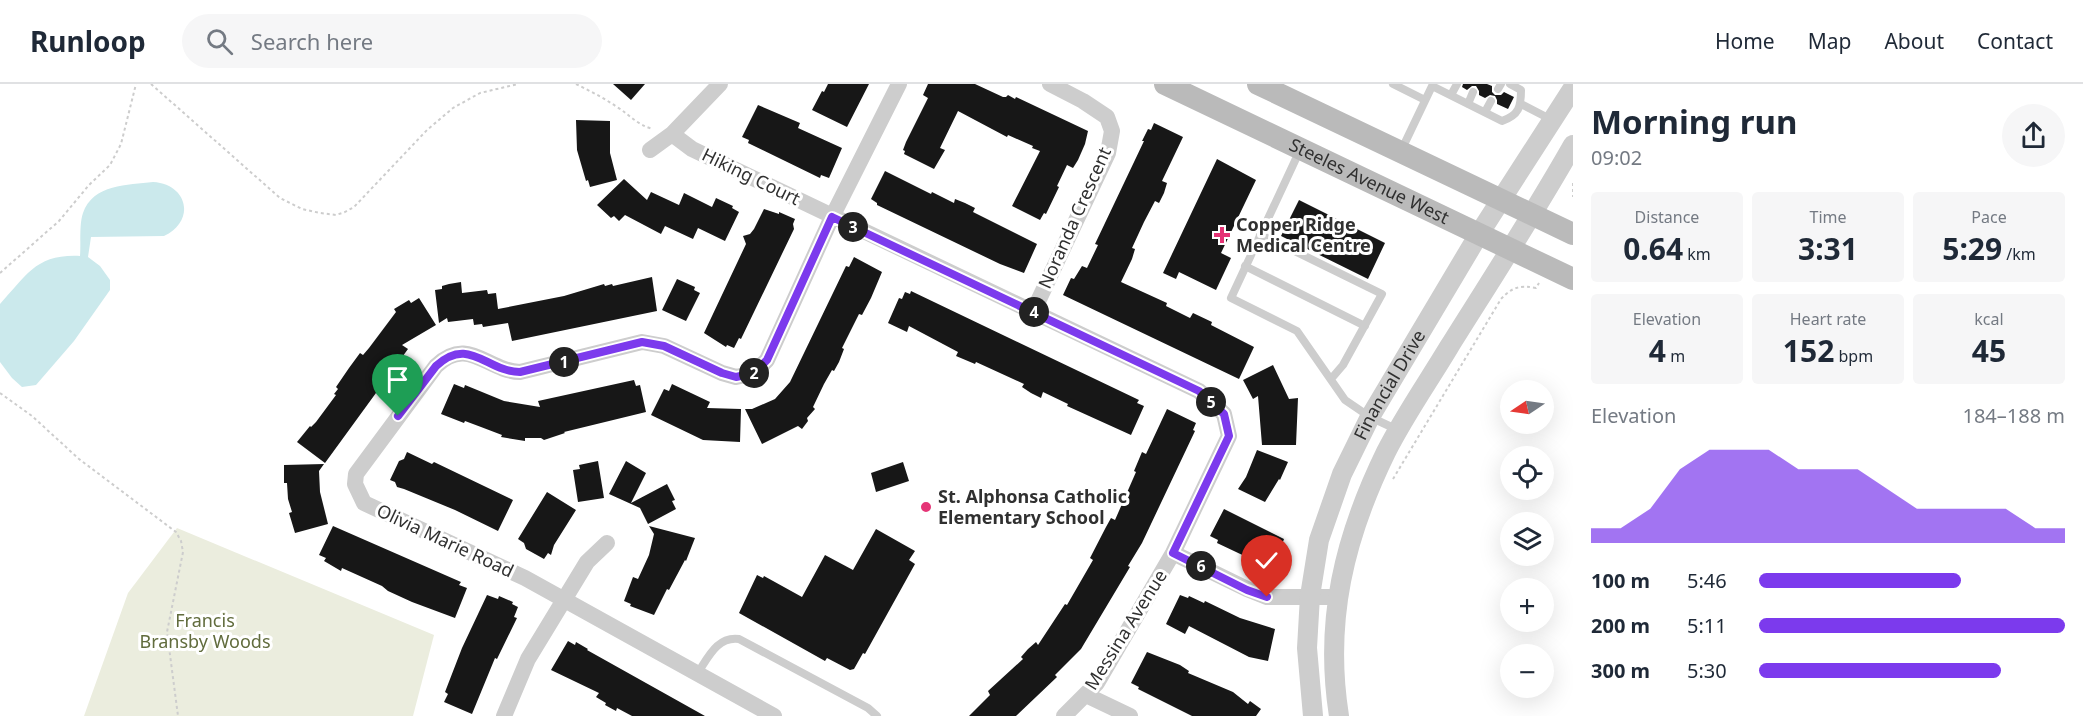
<!DOCTYPE html>
<meta charset="utf-8">
<style>
:root{--surface:#fff;--page:#f6f6f7;--text:#1f2937;--muted:#747a83;--line:#e0e1e3;--accent:#7c3aed}
body{margin:0;font-family:"Noto Sans",sans-serif;background:var(--page);color:var(--text);height:100vh;display:flex;flex-direction:column;font-size:22px;white-space:nowrap}
*{box-sizing:border-box;margin:0}
p{font-size:20px;color:var(--muted)}
.icon{flex:none;width:33px;height:33px;fill:none;stroke:currentColor;stroke-width:2;stroke-linecap:round;stroke-linejoin:round}
.map{position:relative;flex:1;overflow:hidden}
.details{display:flex;flex-direction:column;background:var(--surface);width:510px}
.details>*{flex:none}
.needle{width:39px;rotate:257deg}
.fabs{position:absolute;left:1500px;top:296px;display:grid;gap:12px}
.fabs a{display:grid;place-items:center;width:54px;height:54px;border-radius:50%;background:var(--surface);box-shadow:0 6px 24px #0002;font-size:30px}
.pin{position:absolute;display:grid;place-items:center;width:51px;height:51px;color:#fff;margin:-62px -26px;border-radius:50% 50% 50% 0;rotate:-45deg;box-shadow:0 0 6px #0007}
.pin .icon{rotate:45deg}
.km{position:absolute;width:30px;height:30px;margin:-15px;border-radius:50%;background:#222;color:#fff;font-size:16px;line-height:30px;text-align:center}
.round{display:grid;place-items:center;flex:none;width:63px;height:63px;border-radius:32px;background:var(--page)}
.overview{display:flex;align-items:center;justify-content:space-between;height:102px;padding:0 18px}
h1{font-size:33px;font-weight:700;line-height:45px}
.figures{display:grid;grid-template-columns:repeat(3,1fr);gap:9px;height:102px;padding:6px 18px}
.figures div{display:grid;align-content:center;border-radius:6px;background:var(--page);text-align:center}
.figures b{font-size:30px;font-weight:700}
.figures small{font-size:16px;font-weight:400}
.figures p{font-size:16px}
.chart{height:168px;padding:12px 18px}
.chart p{display:flex;justify-content:space-between}
.chart svg{width:100%;height:108px;margin-top:6px;fill:var(--accent);opacity:.7}
ul{padding:0 18px;list-style:none;font-size:20px}
li{display:grid;grid-template-columns:96px 72px 1fr;align-items:center;height:45px}
li i{height:15px;border-radius:8px;background:var(--accent)}
header{display:flex;align-items:center;gap:36px;box-sizing:border-box;height:84px;padding:0 30px;background:var(--surface);border-bottom:2px solid var(--line)}
header strong{font-size:28px}
nav{display:flex;gap:33px;margin-inline-start:auto;font-size:21px}
.search{width:420px;height:54px;background:var(--page);display:flex;align-items:center;gap:15px;box-sizing:border-box;padding:0 21px;border-radius:33px;color:var(--muted);font-size:22px}
main{display:flex;flex:1;min-height:0}
.map>svg:first-child{display:block}
.green{fill:#ebedde}
.water{fill:#cbe9ec}
.building{fill:#171717}
.lines{fill:none;stroke-linecap:round;stroke-linejoin:round}
.path{stroke:#cdcdcd;stroke-width:2;stroke-dasharray:3 3;stroke-linecap:butt}
.service{stroke:#cdcdcd;stroke-width:8}
.minor{stroke:#cdcdcd;stroke-width:16}
.tertiary{stroke:#cdcdcd;stroke-width:20}
.secondary{stroke:#bababa;stroke-width:22}
.route-casing{stroke:#fff;stroke-width:12}
.route{stroke:#7c3aed;stroke-width:8}
.poi-dot{fill:#e53476;stroke:#fff;stroke-width:2}
.labels{text-anchor:middle;stroke-width:6;stroke-linejoin:round;paint-order:stroke}
.street-label{font-size:18px;fill:#303030;stroke:#fff}
.poi-label{font-size:18px;font-weight:bold;fill:#303030;stroke:#fff;text-anchor:start}
.park-label{font-size:18px;fill:#616c3d;stroke:#fff}
</style>
<header>
<strong>Runloop</strong>
<div class="search"><svg class="icon" aria-label="search" viewBox="0 0 24 24"><circle cx="10" cy="10" r="6"/><path d="M15 15l6 6"/></svg>Search here</div>
<nav><a>Home</a><a>Map</a><a>About</a><a>Contact</a></nav>
</header>
<main>
<div class="map">
<svg width="1573" height="632" viewBox="0 0 1573 632">
<rect width="100%" height="100%" fill="#fff"/>
<path class="green" d="M 177,444 L 434,551 L 413,632 L 84,632 L 128,509 Z"/>
<path class="water" d="M 153,98 C 188,100 196,137 164,152 L 91,153 L 88,173 L 100,182 L 110,196 L 110,206 L 74,257 L 36,301 L 22,303 L 12,294 L 0,278 L 0,220 C 27,191 36,170 80,172 C 81,161 79,140 83,129 C 93,100 128,101 153,98 Z"/>
<path class="building" d="M 613,0 L 645,0 L 631,16 Z
M 828,0 L 869,0 L 847,43 L 812,26 L 822,7 L 824,8 Z
M 928,0 L 975,0 L 1003,13 L 1006,13 L 1008,11 L 1015,15 L 1016,13 L 1088,47 L 1085,60 L 1078,76 L 1073,84 L 1067,81 L 1057,102 L 1059,103 L 1046,130 L 1044,129 L 1040,136 L 1012,122 L 1040,67 L 1032,64 L 1033,62 L 1008,51 L 1007,53 L 958,27 L 940,64 L 945,66 L 934,85 L 904,70 L 905,67 L 903,66 L 906,58 L 928,14 L 923,11 Z
M 1463,0 L 1487,0 L 1492,2 L 1492,8 L 1495,11 L 1501,11 L 1504,8 L 1514,13 L 1508,25 L 1497,20 L 1497,16 L 1495,12 L 1490,11 L 1485,14 L 1479,11 L 1479,7 L 1476,2 L 1472,2 L 1467,6 L 1462,3 Z
M 758,21 L 800,39 L 798,44 L 842,64 L 829,94 L 821,91 L 820,94 L 748,59 L 749,56 L 742,53 Z
M 576,36 L 610,37 L 610,69 L 617,96 L 590,103 L 588,96 L 586,97 L 577,66 Z
M 1154,39 L 1183,53 L 1162,97 L 1167,99 L 1164,109 L 1159,119 L 1155,117 L 1144,138 L 1132,164 L 1135,165 L 1132,175 L 1121,198 L 1167,219 L 1166,222 L 1190,234 L 1193,229 L 1212,238 L 1211,241 L 1254,263 L 1239,295 L 1063,211 L 1071,194 L 1074,195 L 1082,182 L 1087,184 L 1098,161 L 1095,160 L 1144,57 L 1142,57 L 1148,45 L 1151,46 Z
M 1217,75 L 1256,96 L 1221,169 L 1231,174 L 1216,206 L 1179,188 L 1176,195 L 1163,189 Z
M 885,87 L 931,110 L 932,108 L 954,119 L 955,115 L 965,119 L 975,124 L 973,128 L 1037,160 L 1024,189 L 1000,180 L 877,121 L 877,119 L 871,115 Z
M 624,95 L 647,116 L 651,108 L 679,121 L 684,109 L 712,123 L 716,114 L 733,122 L 732,124 L 739,128 L 725,157 L 698,144 L 693,155 L 665,142 L 661,150 L 625,131 L 619,137 L 614,132 L 611,134 L 597,121 Z
M 1299,116 L 1385,159 L 1368,195 L 1281,152 Z
M 764,125 L 779,130 L 779,128 L 795,135 L 793,140 L 794,145 L 741,255 L 739,254 L 734,264 L 727,261 L 726,263 L 704,249 L 746,160 L 743,152 L 750,150 L 754,145 Z
M 854,173 L 882,188 L 871,214 L 862,231 L 859,230 L 842,264 L 844,265 L 839,278 L 834,287 L 832,286 L 824,300 L 813,323 L 815,325 L 807,334 L 808,337 L 802,345 L 798,342 L 762,360 L 745,325 L 752,325 L 775,315 L 790,298 L 846,182 L 849,183 Z
M 652,193 L 657,227 L 512,257 L 508,239 L 483,243 L 482,240 L 474,241 L 473,235 L 448,238 L 447,234 L 439,239 L 435,206 L 442,205 L 442,202 L 449,200 L 461,198 L 462,209 L 487,206 L 488,210 L 496,209 L 498,225 L 564,212 L 604,200 L 605,202 L 612,200 L 613,202 Z
M 677,195 L 695,203 L 694,206 L 700,209 L 686,237 L 662,226 Z
M 911,207 L 1139,316 L 1137,319 L 1144,322 L 1131,351 L 1067,322 L 1068,320 L 1043,308 L 1041,314 L 1031,309 L 1022,303 L 1024,300 L 976,278 L 975,280 L 956,272 L 958,268 L 909,242 L 907,248 L 888,239 L 899,214 L 902,215 L 905,208 L 910,210 Z
M 419,214 L 436,241 L 402,261 L 408,265 L 325,379 L 297,358 L 310,342 L 311,343 L 316,338 L 336,311 L 334,310 L 338,305 L 336,303 L 349,284 L 360,269 L 363,271 L 369,264 L 396,228 L 394,225 L 409,216 L 411,219 Z
M 1273,281 L 1289,315 L 1298,314 L 1296,361 L 1262,361 L 1258,312 L 1253,315 L 1243,296 Z
M 634,296 L 636,302 L 640,301 L 646,328 L 564,348 L 565,349 L 544,356 L 541,354 L 525,354 L 525,357 L 501,353 L 502,351 L 481,343 L 465,337 L 464,339 L 441,330 L 454,300 L 464,304 L 465,301 L 504,317 L 540,323 L 538,317 Z
M 672,300 L 710,318 L 707,324 L 741,325 L 740,358 L 703,356 L 651,331 L 664,305 L 669,307 Z
M 1167,325 L 1196,339 L 1193,346 L 1195,347 L 1142,459 L 1128,482 L 1130,483 L 1081,565 L 1055,591 L 1057,593 L 1016,632 L 969,632 L 990,611 L 988,607 L 1023,575 L 1021,573 L 1028,565 L 1036,558 L 1038,561 L 1065,520 L 1067,521 L 1093,476 L 1090,474 L 1106,443 L 1111,434 L 1115,436 L 1136,388 L 1134,387 L 1142,368 L 1146,370 Z
M 1257,366 L 1288,378 L 1280,396 L 1279,395 L 1265,418 L 1238,405 L 1246,393 Z
M 407,368 L 432,380 L 434,378 L 513,416 L 498,447 L 455,426 L 404,405 L 397,403 L 395,398 L 390,396 L 399,377 L 404,375 Z
M 598,377 L 604,414 L 578,418 L 573,386 L 580,385 L 579,381 Z
M 626,377 L 646,389 L 631,419 L 667,400 L 675,416 L 672,417 L 676,425 L 648,440 L 640,424 L 609,410 Z
M 903,378 L 909,397 L 876,408 L 871,389 Z
M 324,380 L 319,387 L 320,408 L 328,440 L 295,449 L 289,429 L 292,428 L 288,415 L 287,399 L 284,399 L 284,381 Z
M 547,408 L 576,426 L 554,461 L 551,471 L 548,469 L 544,475 L 526,465 L 524,459 L 518,455 Z
M 1224,425 L 1284,455 L 1279,469 L 1282,471 L 1274,486 L 1217,459 L 1218,456 L 1210,452 Z
M 333,442 L 461,498 L 459,501 L 467,504 L 455,534 L 412,518 L 388,507 L 382,502 L 342,484 L 341,487 L 324,477 L 326,474 L 319,471 Z
M 649,442 L 695,454 L 686,477 L 685,476 L 669,506 L 667,505 L 654,531 L 630,522 L 631,520 L 624,517 L 633,493 L 638,495 L 649,471 L 654,450 Z
M 876,445 L 915,467 L 909,476 L 915,480 L 865,570 L 863,569 L 854,585 L 850,586 L 827,574 L 825,577 L 739,529 L 757,491 L 763,494 L 764,492 L 802,513 L 825,471 L 853,486 Z
M 487,511 L 498,515 L 499,512 L 513,518 L 512,520 L 518,523 L 514,533 L 517,534 L 497,575 L 495,574 L 472,630 L 444,618 L 448,610 L 445,608 L 462,564 Z
M 1180,511 L 1188,514 L 1189,512 L 1204,519 L 1205,517 L 1240,534 L 1275,545 L 1268,577 L 1249,573 L 1189,542 L 1185,550 L 1166,540 Z
M 568,557 L 575,561 L 576,558 L 588,565 L 587,566 L 705,632 L 632,632 L 617,624 L 616,627 L 605,621 L 606,619 L 596,613 L 599,609 L 551,586 Z
M 1147,568 L 1180,581 L 1189,587 L 1188,589 L 1233,608 L 1248,620 L 1250,617 L 1261,625 L 1256,632 L 1192,632 L 1138,605 L 1139,603 L 1131,599 Z"/>
<g class="lines">
<path class="path" d="M 151,0 L 280,114 L 302,125 L 320,129 L 336,131 L 345,128 L 354,123 L 427,46 L 453,24 L 480,9 L 518,0
M 576,0 C 590,7 604,14 617,23 C 630,31 637,41 653,45
M 1573,99 L 1573,113
M 0,189 L 59,137 L 89,101 L 110,81 L 121,60 L 136,0
M 0,309 L 32,332 L 79,375 L 176,448 L 181,457 L 183,468 L 167,548 L 178,632
M 1393,395 L 1501,215 C 1512,203 1520,201 1536,204 L 1539,199"/>
<path class="service" d="M 1393,0 L 1425,16
M 1432,2 L 1502,37 C 1519,31 1521,23 1521,6 L 1510,0
M 1498,5 L 1501,0
M 1451,11 L 1457,0
M 1468,20 L 1473,8
M 1521,20 L 1552,36
M 1485,28 L 1491,17
M 1300,66 L 1231,214 L 1297,247 L 1345,316 L 1370,333 L 1398,346
M 1401,67 L 1433,0
M 1260,150 L 1382,210 L 1343,281 L 1331,295
M 1245,182 L 1365,242
M 697,590 C 708,574 717,552 739,555 L 868,624 L 877,632"/>
<path class="minor" d="M 672,50 L 692,65 L 1199,307 L 1224,330 L 1229,352 L 1173,469 L 1097,599 L 1064,632
M 650,66 L 672,50 L 720,0
M 1033,228 L 1108,69 L 1112,47 L 1107,33 L 1083,17 L 1050,0
M 1173,469 L 1247,505 L 1267,513 L 1337,513
M 1086,611 L 1130,632
M 504,632 L 528,575 L 587,478 L 607,459
M 774,632 L 525,494 L 364,419 L 355,400 L 356,390 L 436,282 C 468,251 487,287 520,288 L 642,258 L 664,262 L 722,289 L 736,293 L 754,289 L 767,276 L 832,133 L 899,0"/>
<g class="tertiary">
<path id="s1" d="M 1313,632 L 1307,564 L 1310,512 L 1319,456 L 1342,390 L 1370,333 L 1479,150 L 1573,4"/>
<path d="M 1339,632 C 1324,537 1344,454 1386,368 C 1404,332 1428,298 1449,263 C 1491,196 1534,130 1573,61"/>
</g>
<g class="secondary">
<path id="s2" d="M 1165,0 L 1573,195"/>
<path d="M 1258,0 L 1573,150"/>
</g>
</g>
<g class="lines">
<defs>
<path id="route" d="M 398,332 L 436,282 C 469,251 487,288 520,288 L 642,258 L 664,262 L 722,289 L 736,293 L 754,289 L 767,276 L 832,133 L 1199,307 L 1224,330 L 1229,352 L 1173,469 L 1247,506 L 1267,513"/>
</defs>
<use href="#route" class="route-casing"/>
<use href="#route" class="route"/>
</g>
<g class="poi-dot">
<path d="M1219 142h6v6h6v6h-6v6h-6v-6h-6v-6h6z"/>
<circle cx="926" cy="423" r="6"/>
</g>
<g class="labels">
<g class="street-label">
<text transform="translate(751 93) rotate(26)" y="6">Hiking Court</text>
<text dy="6" stroke="none"><textPath href="#s2" startOffset="226">Steeles Avenue West</textPath></text>
<text transform="translate(1075 134) rotate(-66)" y="6">Noranda Crescent</text>
<text dy="6" stroke="none"><textPath href="#s1" startOffset="348">Financial Drive</textPath></text>
<text transform="translate(445 457) rotate(25)" y="6">Olivia Marie Road</text>
<text transform="translate(1126 546) rotate(-58)" y="6">Messina Avenue</text>
</g>
<g class="poi-label">
<text x="1236" y="147">Copper Ridge<tspan x="1236" dy="21">Medical Centre</tspan></text>
<text x="938" y="419">St. Alphonsa Catholic<tspan x="938" dy="21">Elementary School</tspan></text>
</g>
<g class="park-label">
<text x="205" y="543">Francis<tspan x="205" dy="21">Bransby Woods</tspan></text>
</g>
</g>
</svg>
<div class="fabs">
<a><svg class="needle" viewBox="-14 -14 28 28"><path d="M0-13l5 13h-10z" fill="#e53935"/><path d="M0 13l5-13h-10z" fill="#747a83"/></svg></a>
<a><svg class="icon" aria-label="locate" viewBox="0 0 24 24"><circle cx="12" cy="12" r="6"/><path d="M12 2v4M12 18v4M2 12h4M18 12h4"/></svg></a>
<a><svg class="icon" aria-label="layers" viewBox="0 0 24 24"><path d="M12 4l9 5-9 5-9-5zM3 14l9 5 9-5"/></svg></a>
<a>+</a>
<a>−</a>
</div>
<div class="pin" style="left:398px;top:332px;background:#1e9e55"><svg class="icon" aria-label="arrive" viewBox="0 0 24 24"><path d="M6 21V4h12l-3 4 3 4H6"/></svg></div>
<div class="pin" style="left:1267px;top:513px;background:#d93025"><svg class="icon" aria-label="check" viewBox="0 0 24 24"><path d="M5 12l5 5 9-10"/></svg></div>
<b class="km" style="left:564px;top:278px">1</b>
<b class="km" style="left:754px;top:289px">2</b>
<b class="km" style="left:853px;top:143px">3</b>
<b class="km" style="left:1034px;top:228px">4</b>
<b class="km" style="left:1211px;top:318px">5</b>
<b class="km" style="left:1201px;top:482px">6</b>
</div>
<section class="details">
<div class="overview"><div><h1>Morning run</h1><p>09:02</p></div><a class="round"><svg class="icon" aria-label="share" viewBox="0 0 24 24"><path d="M12 15V3M7 8l5-5 5 5M5 13v7h14v-7"/></svg></a></div>
<div class="figures">
<div><p>Distance</p><b>0.64<small> km</small></b></div>
<div><p>Time</p><b>3:31</b></div>
<div><p>Pace</p><b>5:29<small> /km</small></b></div>
</div>
<div class="figures">
<div><p>Elevation</p><b>4<small> m</small></b></div>
<div><p>Heart rate</p><b>152<small> bpm</small></b></div>
<div><p>kcal</p><b>45</b></div>
</div>
<div class="chart"><p><span>Elevation</span>184–188 m</p>
<svg viewBox="0 0 160 44" preserveAspectRatio="none"><path d="M0 44V38L10 38L20 30L30 14L40 6L50 6L60 6L70 14L80 14L90 14L100 22L110 30L120 30L130 30L140 30L150 38L160 38V44z"/></svg>
</div>
<ul>
<li><b>100 m</b>5:46<i style="width:66%"></i></li>
<li><b>200 m</b>5:11<i style="width:100%"></i></li>
<li><b>300 m</b>5:30<i style="width:79%"></i></li>
</ul>
</section>
</main>
